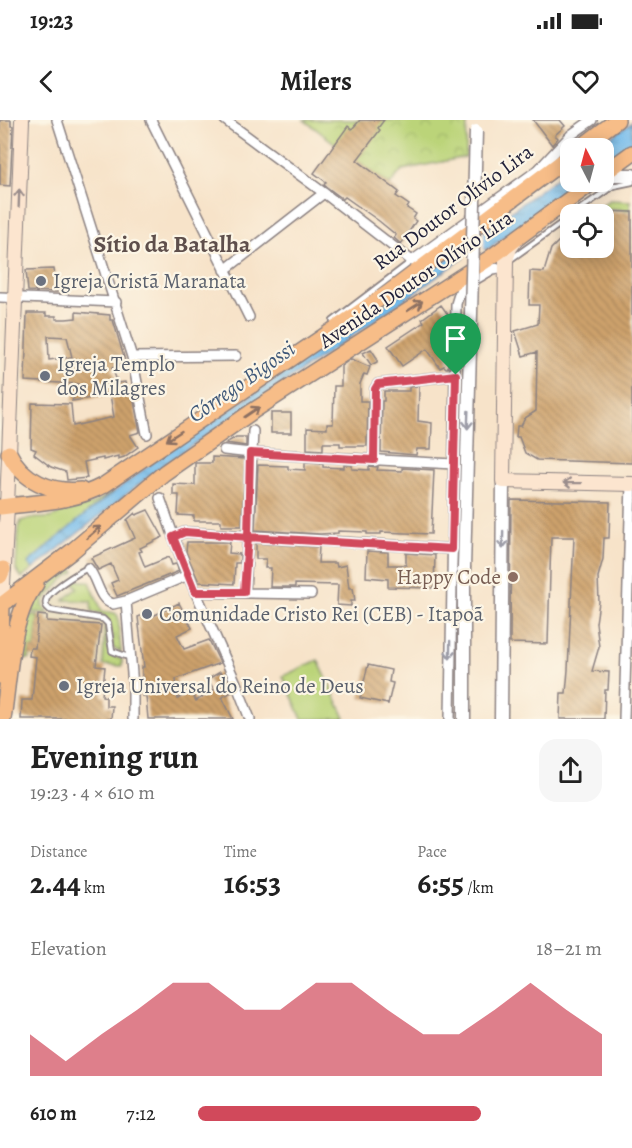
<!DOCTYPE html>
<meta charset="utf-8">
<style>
:root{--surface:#fff;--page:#f6f6f6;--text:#222;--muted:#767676;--accent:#d1495b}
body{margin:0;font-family:Alegreya,serif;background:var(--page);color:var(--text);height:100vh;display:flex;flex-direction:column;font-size:22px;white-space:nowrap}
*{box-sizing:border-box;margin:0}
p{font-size:20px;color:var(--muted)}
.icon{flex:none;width:33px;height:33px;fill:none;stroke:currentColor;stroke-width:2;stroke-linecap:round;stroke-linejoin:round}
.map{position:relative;height:599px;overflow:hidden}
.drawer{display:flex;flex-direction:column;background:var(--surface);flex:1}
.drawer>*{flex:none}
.needle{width:39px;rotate:354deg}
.tools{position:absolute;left:560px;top:18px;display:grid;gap:12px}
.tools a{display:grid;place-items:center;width:54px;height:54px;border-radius:12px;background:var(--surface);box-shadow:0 3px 15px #0003;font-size:30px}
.pin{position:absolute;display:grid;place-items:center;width:51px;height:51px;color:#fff;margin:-62px -26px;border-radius:50% 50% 50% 0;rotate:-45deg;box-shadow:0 0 6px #0007}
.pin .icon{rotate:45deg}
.round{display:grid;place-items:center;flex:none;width:63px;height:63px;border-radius:18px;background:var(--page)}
.summary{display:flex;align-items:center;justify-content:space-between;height:102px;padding:0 30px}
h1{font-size:33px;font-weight:600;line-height:45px}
.figures{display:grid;grid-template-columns:repeat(3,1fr);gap:9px;height:102px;padding:6px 30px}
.figures div{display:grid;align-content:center}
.figures b{font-size:30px;font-weight:600}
.figures small{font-size:16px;font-weight:400}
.figures p{font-size:16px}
.chart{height:168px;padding:12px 30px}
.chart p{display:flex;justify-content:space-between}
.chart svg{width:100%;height:108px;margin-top:6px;fill:var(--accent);opacity:.7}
ul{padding:0 30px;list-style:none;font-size:20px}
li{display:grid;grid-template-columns:96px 72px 1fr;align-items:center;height:45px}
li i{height:15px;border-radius:8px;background:var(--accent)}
.status{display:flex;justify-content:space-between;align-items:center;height:42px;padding:0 30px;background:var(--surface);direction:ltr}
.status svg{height:16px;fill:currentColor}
header{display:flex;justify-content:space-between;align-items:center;height:78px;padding:0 30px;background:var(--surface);font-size:27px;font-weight:600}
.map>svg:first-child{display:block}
.built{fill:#e7daba}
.grass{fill:url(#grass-tufts);stroke:#6e7b5a;stroke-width:1.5}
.park{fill:url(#park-crowns);stroke:#6e7b5a;stroke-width:1.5}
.garden{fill:#bbd479;stroke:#6e7b5a;stroke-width:1.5}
.water{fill:url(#water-ripples);stroke:#4b6f94;stroke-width:1.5}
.pier{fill:#f7e3c9}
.building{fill:url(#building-back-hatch);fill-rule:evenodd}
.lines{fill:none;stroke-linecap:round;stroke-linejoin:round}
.service-casing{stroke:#8c8282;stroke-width:8}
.minor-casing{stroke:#8c8282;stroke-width:12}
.tertiary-casing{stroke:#8c8282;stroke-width:15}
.secondary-casing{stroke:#8c8282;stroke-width:16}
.primary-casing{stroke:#8c8282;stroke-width:18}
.service{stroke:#fff;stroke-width:4.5}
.minor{stroke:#fff;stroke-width:9}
.tertiary{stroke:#fff;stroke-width:12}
.secondary{stroke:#fce5cf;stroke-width:14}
.primary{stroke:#f7bd88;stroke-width:15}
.tertiary-bridge-casing{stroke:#8c8282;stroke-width:15;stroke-linecap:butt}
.tertiary-bridge{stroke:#fff;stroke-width:12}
.oneway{stroke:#9a8d8c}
.oneway2{stroke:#8c7062}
.oneway3{stroke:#9c9ca7}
.route-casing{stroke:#fff;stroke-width:12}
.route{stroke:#d1495b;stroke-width:8}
.worship-dot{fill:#6b7280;stroke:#fcf5e5;stroke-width:2}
.education-dot{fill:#8d6e63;stroke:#fcf5e5;stroke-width:2}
.labels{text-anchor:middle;stroke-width:4.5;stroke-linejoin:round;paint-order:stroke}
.street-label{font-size:21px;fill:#22223b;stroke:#fcf5e5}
.worship-label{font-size:21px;fill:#5b616d;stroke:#fcf5e5;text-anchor:start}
.education-label{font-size:21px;fill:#785e54;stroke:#fcf5e5;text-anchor:end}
.water-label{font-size:22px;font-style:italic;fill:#3f5879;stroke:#fcf5e5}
.quarter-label{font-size:24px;font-weight:bold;fill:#5e4f4c;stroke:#fcf5e5}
</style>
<div class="status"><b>19:23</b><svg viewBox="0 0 49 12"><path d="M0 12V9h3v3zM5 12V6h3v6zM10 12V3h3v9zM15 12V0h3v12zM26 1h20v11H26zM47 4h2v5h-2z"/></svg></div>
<header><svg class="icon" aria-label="back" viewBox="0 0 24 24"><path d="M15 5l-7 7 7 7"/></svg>Milers<svg class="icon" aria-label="heart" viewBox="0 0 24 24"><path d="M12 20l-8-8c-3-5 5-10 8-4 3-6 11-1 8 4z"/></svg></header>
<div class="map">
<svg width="632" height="599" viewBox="0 0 632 599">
<defs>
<pattern id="grass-tufts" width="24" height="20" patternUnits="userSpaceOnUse" patternTransform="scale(1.5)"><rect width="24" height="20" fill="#bbd479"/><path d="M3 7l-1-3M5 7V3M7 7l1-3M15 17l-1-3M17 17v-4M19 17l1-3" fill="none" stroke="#a0b66a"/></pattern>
<pattern id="park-crowns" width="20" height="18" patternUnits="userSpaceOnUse" patternTransform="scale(1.5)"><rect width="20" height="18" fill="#bbd479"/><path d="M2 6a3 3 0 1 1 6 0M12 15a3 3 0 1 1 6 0" fill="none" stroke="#a0b66a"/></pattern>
<pattern id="water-ripples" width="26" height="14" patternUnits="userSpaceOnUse" patternTransform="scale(1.5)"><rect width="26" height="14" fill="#74bcec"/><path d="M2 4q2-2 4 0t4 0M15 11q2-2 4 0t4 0" fill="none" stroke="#64a1cb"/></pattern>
<pattern id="building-back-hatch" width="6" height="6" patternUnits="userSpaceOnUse" patternTransform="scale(1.5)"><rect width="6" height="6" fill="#cea26c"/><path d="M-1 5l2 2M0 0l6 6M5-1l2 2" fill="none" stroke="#a7845a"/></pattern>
</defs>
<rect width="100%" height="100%" fill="#fcf5e5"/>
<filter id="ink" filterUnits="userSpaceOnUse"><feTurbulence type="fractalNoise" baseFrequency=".0167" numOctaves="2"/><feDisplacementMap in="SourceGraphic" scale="12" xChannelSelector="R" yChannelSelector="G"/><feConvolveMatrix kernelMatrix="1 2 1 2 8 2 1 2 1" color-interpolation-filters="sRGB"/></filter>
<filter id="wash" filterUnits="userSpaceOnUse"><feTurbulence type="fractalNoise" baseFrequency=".008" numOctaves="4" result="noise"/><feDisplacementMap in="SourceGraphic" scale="24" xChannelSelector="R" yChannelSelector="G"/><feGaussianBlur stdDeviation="1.35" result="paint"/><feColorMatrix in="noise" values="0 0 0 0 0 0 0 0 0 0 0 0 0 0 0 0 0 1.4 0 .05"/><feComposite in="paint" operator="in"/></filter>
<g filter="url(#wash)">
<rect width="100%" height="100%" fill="#f7e3c9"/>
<path class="built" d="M 70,446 L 80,461 L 87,461 L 90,462 L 102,491 L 115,493 L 118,496 L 122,546 L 21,539 L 27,503 L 32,489 L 40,476 Z"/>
<path class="grass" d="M 70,446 L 75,452 L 67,456 L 43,480 L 43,486 L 48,493 L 31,492 L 40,476 Z
M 78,457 L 80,461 L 87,461 L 90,462 L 102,491 L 115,493 L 118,496 L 121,532 L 113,528 C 112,512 113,492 92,492 L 91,481 L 64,480 L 78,468 L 73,461 Z
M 30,495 L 38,495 L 35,528 L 30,528 L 29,539 L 21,539 Z
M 105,504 C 110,520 101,535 122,539 L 122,546 L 103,545 Z"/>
<path class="park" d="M 304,0 L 467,0 L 466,37 L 402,50 L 390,65 Z"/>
<path class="garden" d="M 610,80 L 630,81 L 630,90 L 596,88 Z
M 112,372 L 28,443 L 33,449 L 22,458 L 16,450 L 18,408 L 21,401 C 33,395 50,402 61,393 L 92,384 Z
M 318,540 L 345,598 L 342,599 L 302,599 L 283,556 Z"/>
<path class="water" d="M 632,2 L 632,23 L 603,44 L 603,28 L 596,28 Z
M 570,48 L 570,62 L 579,62 L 488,129 L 475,130 L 376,200 L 162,346 L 33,449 L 28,443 L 88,392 L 157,339 L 372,194 Z"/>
<path class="pier" d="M 484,108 L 484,132 L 476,133 L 464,142 L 464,123 Z"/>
<g id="blocks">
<path class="building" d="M 0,0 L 11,0 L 11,6 L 13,6 L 10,66 L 0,65 Z
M 360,0 L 384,0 L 378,8 L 380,10 L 357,40 L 399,72 L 396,76 L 409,85 L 407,88 L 416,94 L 413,99 L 416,101 L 401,124 L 394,118 L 396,115 L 379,101 L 345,77 L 343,79 L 324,65 L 326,62 L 314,53 L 348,6 L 352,9 Z
M 533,0 L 560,0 L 565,6 L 555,15 L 558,18 L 552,25 Z
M 603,91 L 632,92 L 632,343 L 537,340 L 525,333 L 519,317 L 516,317 L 517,306 L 521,306 L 525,298 L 536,291 L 537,232 L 523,236 L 515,211 L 538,204 L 539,185 L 529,185 L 530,151 L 544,152 L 551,129 L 570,110 L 570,128 L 603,128 Z
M 54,149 L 57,172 L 28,171 L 26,150 Z
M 441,185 L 449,196 L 449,201 L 443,205 L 449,213 L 449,226 L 443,230 L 448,237 L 448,248 L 446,248 L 444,246 L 440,248 L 427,229 L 402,246 L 388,226 L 424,202 L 422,199 Z
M 76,192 L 110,195 L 110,200 L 113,200 L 126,244 L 112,248 L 118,263 L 125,262 L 127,272 L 132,271 L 140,312 L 130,315 L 138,327 L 124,337 L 118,339 L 118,336 L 103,340 L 103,338 L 84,342 L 87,358 L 67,360 L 66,352 L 51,347 L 34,334 L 36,330 L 31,328 L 32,283 L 71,284 L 73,306 L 114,297 L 110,275 L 72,281 L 78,264 L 25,261 L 27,193 L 46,193 L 46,196 L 56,196 L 56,199 L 66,199 L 76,198 ZM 48,216 L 67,217 L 72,237 L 49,240 Z
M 371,229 L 377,238 L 377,242 L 371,245 L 363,233 Z
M 351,239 L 370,247 L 367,255 L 364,254 L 360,264 L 360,281 L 368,281 L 367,326 L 340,326 L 340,323 L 323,323 L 323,330 L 307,329 L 307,308 L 327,309 L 327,304 L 333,304 L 334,266 L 341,266 L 341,246 Z
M 419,266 L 418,301 L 432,303 L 431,329 L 417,329 L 416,335 L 381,332 L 382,281 L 384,281 L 384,271 L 409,271 L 409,267 Z
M 271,293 L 291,293 L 291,313 L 271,313 Z
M 236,317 L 246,317 L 246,326 L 226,323 Z
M 212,337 L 245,339 L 242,406 L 221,406 L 221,401 L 194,401 L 194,396 L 178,395 L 179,375 L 173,375 L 173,364 L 195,365 L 195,343 L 212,343 Z
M 305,343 L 323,344 L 323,347 L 344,348 L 344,345 L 352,345 L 352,349 L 369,350 L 369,346 L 378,347 L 377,350 L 402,351 L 402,348 L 434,350 L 431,414 L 381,412 L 381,414 L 367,414 L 367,412 L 338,411 L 338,413 L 320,414 L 255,410 L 258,345 L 288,346 L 288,349 L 305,350 Z
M 511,380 L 610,382 L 609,418 L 604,418 L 603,439 L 598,457 L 599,482 L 596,503 L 599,527 L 592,551 L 609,552 L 608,570 L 605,570 L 604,599 L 560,599 L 561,573 L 566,573 L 568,550 L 574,417 L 551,417 L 548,524 L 510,523 Z
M 148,390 L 163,417 L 140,428 L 142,431 L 139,432 L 145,447 L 169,437 L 172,445 L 176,444 L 179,451 L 117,476 L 111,463 L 118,460 L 111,444 L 98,450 L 91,438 L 135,418 L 127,400 L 135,393 L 136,395 Z
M 187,422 L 230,422 L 229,433 L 240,434 L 240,443 L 235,443 L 234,464 L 199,462 L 186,432 Z
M 256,423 L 319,427 L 318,443 L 336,443 L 337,447 L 346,445 L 349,468 L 353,468 L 355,481 L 351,481 L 351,486 L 337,485 L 338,465 L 295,464 L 295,467 L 270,467 L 271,448 L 265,448 L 266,439 L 256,439 Z
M 367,431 L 388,432 L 388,445 L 406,445 L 406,433 L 435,435 L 434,468 L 388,467 L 388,459 L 366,457 Z
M 179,483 L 192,508 L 177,515 L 184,529 L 209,520 L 220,543 L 176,559 L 178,579 L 190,571 L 196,581 L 214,570 L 208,559 L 220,552 L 232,572 L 222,577 L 233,599 L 148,599 L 146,576 L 142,576 L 142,547 L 144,547 L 138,497 L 147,493 L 149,498 Z
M 38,495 L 47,496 L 47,501 L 101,505 L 96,546 L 105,547 L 102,576 L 106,577 L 106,586 L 112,586 L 111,599 L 21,599 L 22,580 L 32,580 L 36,537 L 29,536 L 30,528 L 35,528 Z
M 368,545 L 391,550 L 389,562 L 393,563 L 388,584 L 360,578 Z"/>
</g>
</g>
<g filter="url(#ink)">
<use href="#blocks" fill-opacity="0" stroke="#8c8282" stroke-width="1.5"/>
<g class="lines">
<defs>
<path id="service" d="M 573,94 L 613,66 L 632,62
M 511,139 L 570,97
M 333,201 L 412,141
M 88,448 C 79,452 47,471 46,481 C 45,486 47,487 50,490 L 103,499 L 108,504 L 112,531 L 131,538"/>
<path id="minor" d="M 57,0 L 132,237 L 147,314
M 151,0 L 249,197
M 225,0 L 324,73 L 412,141 L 538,50 L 571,15 L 592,0
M 225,150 L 324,73
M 0,177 L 116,182
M 132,237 L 236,236
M 224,330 L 251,333 L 454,344
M 374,340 L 375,269 L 378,264 L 456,255
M 160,378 L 184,446 L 236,563 L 250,599
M 173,417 L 185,412 L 452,429
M 88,448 C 98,459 98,480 113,484 L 126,481 L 188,455
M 195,472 L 311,474
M 245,473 L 253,311
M 126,481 L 133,566 L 133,599
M 450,599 L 456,184 L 461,168 L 493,149 L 505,147
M 624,599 L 631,364"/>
<path id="tertiary" d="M 603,57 L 614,55 L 632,55
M 464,599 L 464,448
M 501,599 L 503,361"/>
<path id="secondary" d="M 516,120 L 510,128 L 506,140 L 503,361 L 632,364
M 2,485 L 7,386 L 22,0"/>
<path id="primary" d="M 580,28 L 617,0
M 603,54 L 632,33
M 9,333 C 22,361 52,373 81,370
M 0,387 C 37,382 71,383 104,365 L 388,173 L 570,36
M 0,456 L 3,449
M 0,486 L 71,432 L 164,353 L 253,291 L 490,138 L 593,62
M 0,556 L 2,485
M 3,599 C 9,559 11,495 36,464"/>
</defs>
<use href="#service" class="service-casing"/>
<use href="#minor" class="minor-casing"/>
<use href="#tertiary" class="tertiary-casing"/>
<use href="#secondary" class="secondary-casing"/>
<use href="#primary" class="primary-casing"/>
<use href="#service" class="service"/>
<use href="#minor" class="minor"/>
<use href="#tertiary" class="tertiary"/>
<use href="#secondary" class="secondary"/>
<use href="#primary" class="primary"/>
<defs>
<path id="tertiary-bridge" d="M 464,448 L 476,11"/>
</defs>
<use href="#tertiary-bridge" class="tertiary-bridge-casing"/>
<use href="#tertiary-bridge" class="tertiary-bridge"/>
</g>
<defs><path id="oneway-shaft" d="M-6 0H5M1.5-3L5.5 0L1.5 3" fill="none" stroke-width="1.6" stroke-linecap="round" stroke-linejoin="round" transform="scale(1.5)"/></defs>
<g class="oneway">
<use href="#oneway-shaft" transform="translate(19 78) rotate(-88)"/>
<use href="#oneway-shaft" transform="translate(572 363) rotate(-179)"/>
</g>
<g class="oneway2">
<use href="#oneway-shaft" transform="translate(415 186) rotate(-33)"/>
<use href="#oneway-shaft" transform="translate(252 292) rotate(-34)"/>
<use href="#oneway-shaft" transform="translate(174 316) rotate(147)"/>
<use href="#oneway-shaft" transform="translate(94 412) rotate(-41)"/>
</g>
<g class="oneway3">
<use href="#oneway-shaft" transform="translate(468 300) rotate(92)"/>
<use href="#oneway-shaft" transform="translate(503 420) rotate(91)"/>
<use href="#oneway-shaft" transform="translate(450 530) rotate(91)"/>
</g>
</g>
<g class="lines" filter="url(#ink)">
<defs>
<path id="route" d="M 456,255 L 378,264 L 375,269 L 374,340 L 250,333 L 248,417 L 185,412 L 173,417 L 195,472 L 244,472 L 248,417 L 452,429 L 456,255"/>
</defs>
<use href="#route" class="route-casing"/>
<use href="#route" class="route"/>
</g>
<g class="worship-dot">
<circle cx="41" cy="161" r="6"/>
<circle cx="45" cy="256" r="6"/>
<circle cx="147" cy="494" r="6"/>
<circle cx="64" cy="566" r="6"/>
</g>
<circle class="education-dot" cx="513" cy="457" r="6"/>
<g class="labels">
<g class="street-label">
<text transform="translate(453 87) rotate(-37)" y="7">Rua Doutor Olívio Lira</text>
<text transform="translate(416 159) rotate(-34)" y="7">Avenida Doutor Olívio Lira</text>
</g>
<g class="worship-label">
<text x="53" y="168">Igreja Cristã Maranata</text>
<text x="57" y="251">Igreja Templo<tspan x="57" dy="24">dos Milagres</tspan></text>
<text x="159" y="501">Comunidade Cristo Rei (CEB) - Itapoã</text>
<text x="76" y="573">Igreja Universal do Reino de Deus</text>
</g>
<g class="education-label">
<text x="501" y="464">Happy Code</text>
</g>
<g class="water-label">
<text transform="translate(241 261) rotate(-35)" y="8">Córrego Bigossi</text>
</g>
<g class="quarter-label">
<text x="172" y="132">Sítio da Batalha</text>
</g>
</g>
</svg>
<div class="tools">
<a><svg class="needle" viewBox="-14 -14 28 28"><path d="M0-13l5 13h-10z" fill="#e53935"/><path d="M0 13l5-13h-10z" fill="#767676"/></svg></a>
<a><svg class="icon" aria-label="locate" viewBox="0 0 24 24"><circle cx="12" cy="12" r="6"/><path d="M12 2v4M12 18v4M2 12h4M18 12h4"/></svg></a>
</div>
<div class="pin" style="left:456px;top:255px;background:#1e9e55"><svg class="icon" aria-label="arrive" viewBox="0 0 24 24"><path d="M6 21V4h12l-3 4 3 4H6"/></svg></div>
</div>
<section class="drawer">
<div class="summary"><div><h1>Evening run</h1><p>19:23 · 4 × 610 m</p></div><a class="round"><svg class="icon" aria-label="share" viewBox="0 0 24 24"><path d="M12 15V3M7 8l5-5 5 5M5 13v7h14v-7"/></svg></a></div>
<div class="figures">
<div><p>Distance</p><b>2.44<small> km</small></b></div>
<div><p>Time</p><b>16:53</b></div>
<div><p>Pace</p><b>6:55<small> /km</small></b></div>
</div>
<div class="chart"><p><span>Elevation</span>18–21 m</p>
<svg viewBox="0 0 160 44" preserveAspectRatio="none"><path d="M0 44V27L10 38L20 27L30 17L40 6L50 6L60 17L70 17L80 6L90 6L100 17L110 27L120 27L130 17L140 6L150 17L160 27V44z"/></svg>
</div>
<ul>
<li><b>610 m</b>7:12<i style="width:70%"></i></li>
</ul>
</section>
